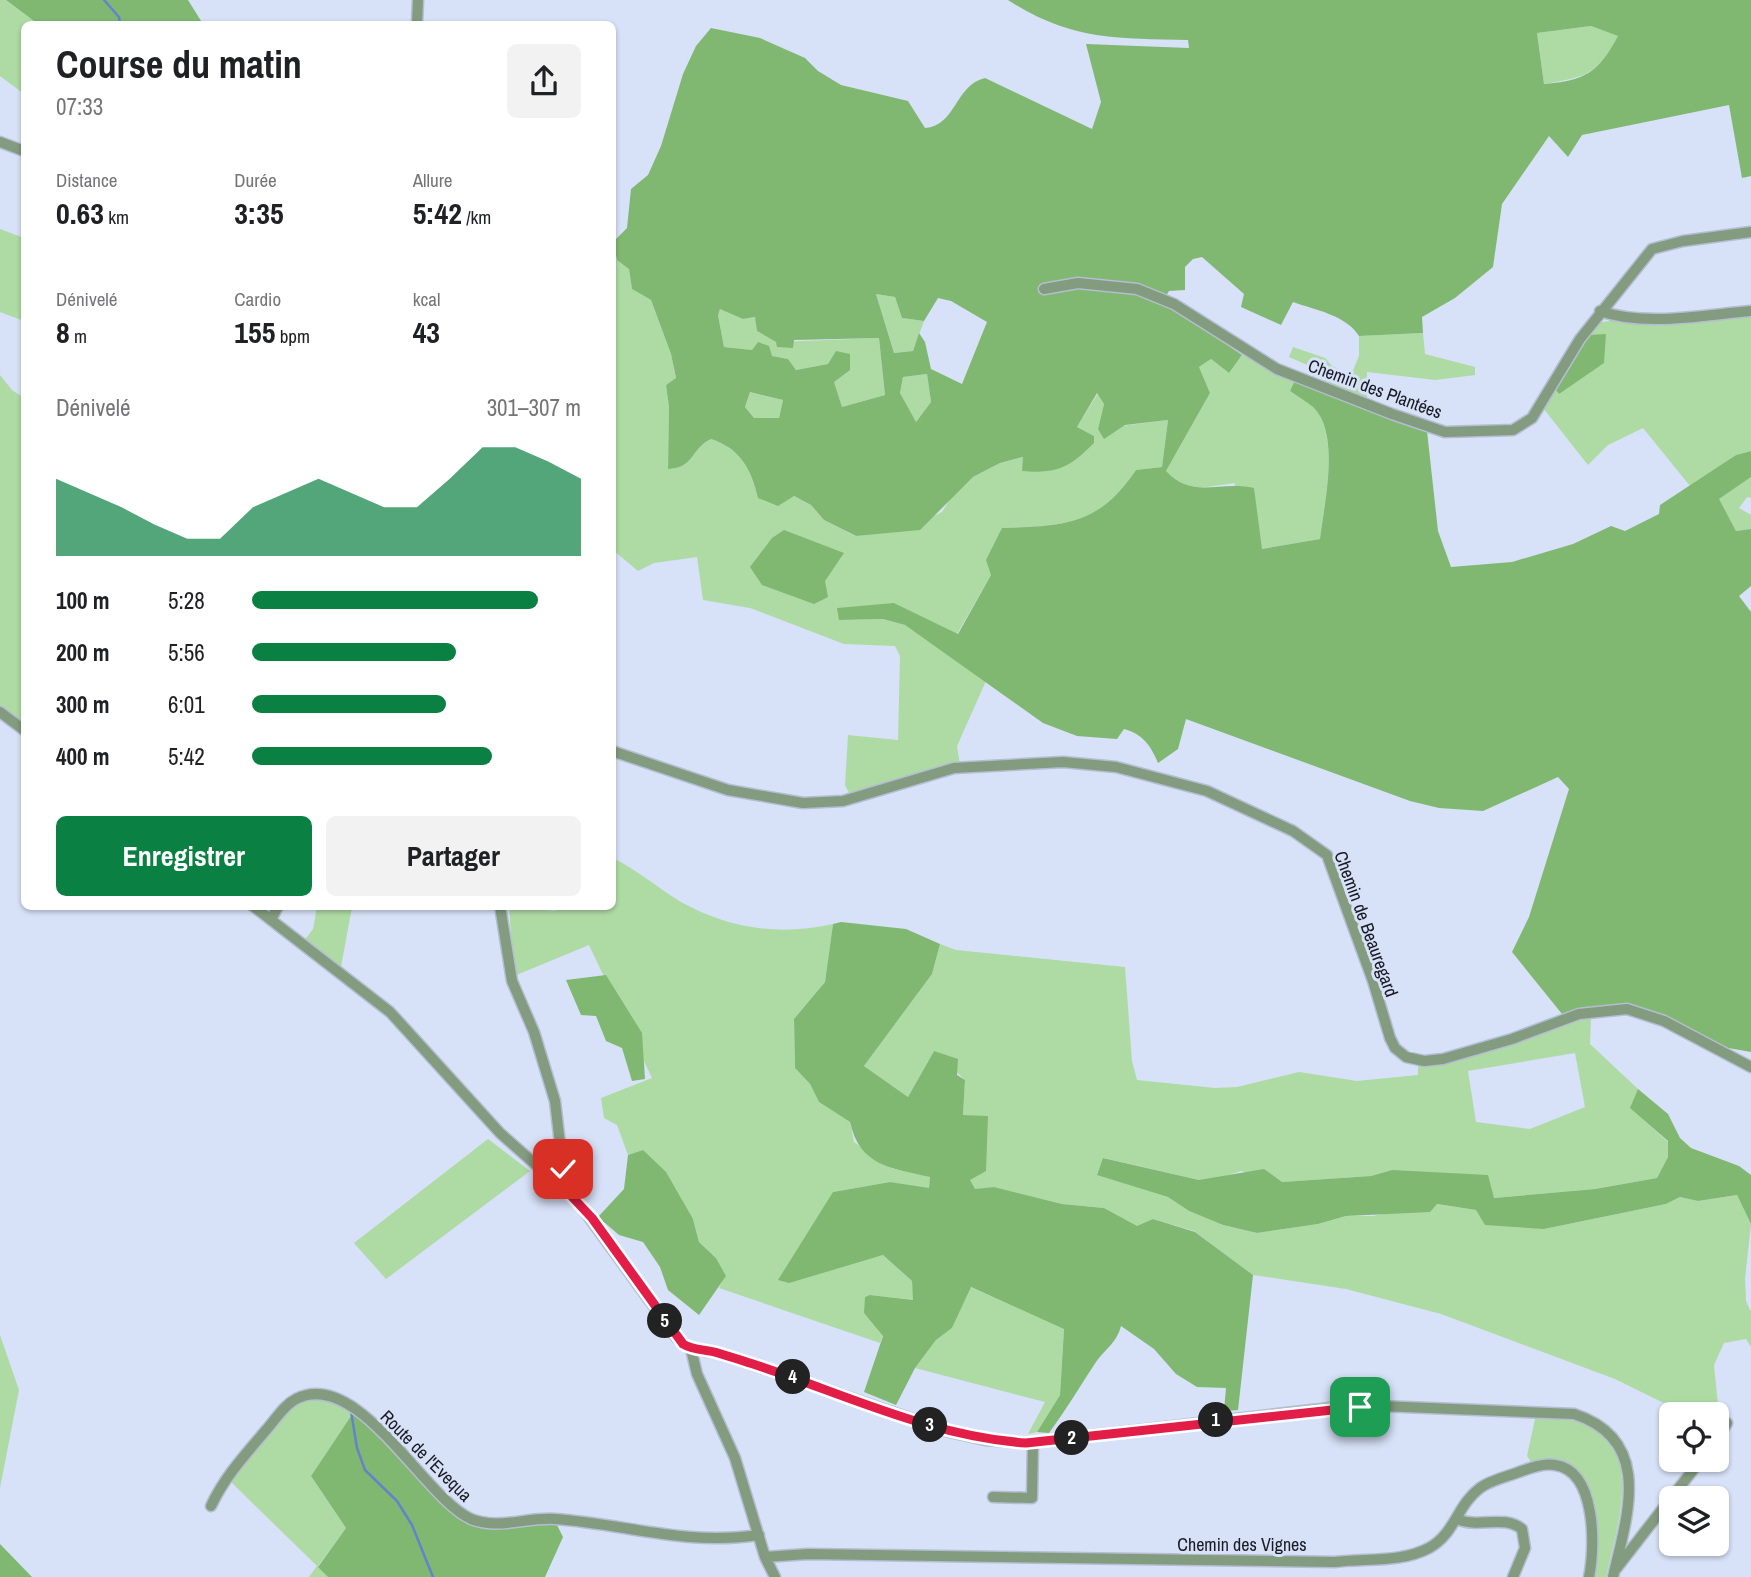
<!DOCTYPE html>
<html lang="fr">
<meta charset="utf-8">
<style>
:root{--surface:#fff;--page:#f2f2f2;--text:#202124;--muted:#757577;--accent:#0b8043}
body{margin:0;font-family:"Archivo Narrow",sans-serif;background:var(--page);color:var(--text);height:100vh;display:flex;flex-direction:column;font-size:26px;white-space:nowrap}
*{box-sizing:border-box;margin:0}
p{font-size:23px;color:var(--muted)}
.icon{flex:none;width:38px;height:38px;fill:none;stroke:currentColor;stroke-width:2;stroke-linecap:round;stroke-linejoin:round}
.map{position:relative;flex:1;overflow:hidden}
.sheet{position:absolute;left:21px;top:21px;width:595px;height:889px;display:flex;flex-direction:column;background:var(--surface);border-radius:10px;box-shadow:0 2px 5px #0004}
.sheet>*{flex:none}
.tools{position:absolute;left:1659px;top:1402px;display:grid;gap:14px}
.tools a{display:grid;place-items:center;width:70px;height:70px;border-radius:10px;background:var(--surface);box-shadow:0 2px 5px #0004;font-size:35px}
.pin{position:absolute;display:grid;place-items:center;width:60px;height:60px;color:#fff;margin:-30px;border-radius:14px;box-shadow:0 4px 10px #0006}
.km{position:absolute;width:35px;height:35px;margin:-18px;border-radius:50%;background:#222;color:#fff;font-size:19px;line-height:35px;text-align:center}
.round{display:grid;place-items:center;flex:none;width:74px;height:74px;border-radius:10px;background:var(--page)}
.head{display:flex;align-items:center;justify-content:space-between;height:119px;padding:0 35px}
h1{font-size:38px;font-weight:700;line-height:52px}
.metrics{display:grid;grid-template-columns:repeat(3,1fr);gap:10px;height:119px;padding:7px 35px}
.metrics div{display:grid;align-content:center}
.metrics b{font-size:30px;font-weight:700}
.metrics small{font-size:19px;font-weight:400}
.metrics p{font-size:19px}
.chart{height:196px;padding:14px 35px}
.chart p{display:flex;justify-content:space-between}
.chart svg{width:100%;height:126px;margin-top:7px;fill:var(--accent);opacity:.7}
.action{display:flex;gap:14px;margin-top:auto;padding:14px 35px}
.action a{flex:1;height:80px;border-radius:10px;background:var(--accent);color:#fff;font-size:28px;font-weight:700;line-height:80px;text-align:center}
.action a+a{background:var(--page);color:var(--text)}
ul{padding:0 35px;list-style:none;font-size:23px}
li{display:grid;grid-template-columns:112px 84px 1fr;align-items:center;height:52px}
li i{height:18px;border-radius:9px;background:var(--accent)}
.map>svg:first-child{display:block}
.green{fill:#aedba4;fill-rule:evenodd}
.forest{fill:#80b872;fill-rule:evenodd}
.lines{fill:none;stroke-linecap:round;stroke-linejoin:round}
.stream{stroke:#6682ca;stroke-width:2.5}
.minor-casing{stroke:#b4bdd1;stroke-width:13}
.minor{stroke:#839b7e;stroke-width:10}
.route-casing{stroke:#fff;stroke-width:14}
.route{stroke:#e11d48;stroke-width:9}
.labels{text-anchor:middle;stroke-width:6;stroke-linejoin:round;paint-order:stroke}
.street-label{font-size:18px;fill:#171a22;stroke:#d7e1f7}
</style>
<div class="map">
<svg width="1751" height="1577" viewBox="0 0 1751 1577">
<rect width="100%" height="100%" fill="#d7e1f7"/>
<path class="green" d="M 0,0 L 6,0 L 38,24 L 24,24 L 24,94 L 0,76 Z
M 1591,26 L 1619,36 C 1597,75 1586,77 1544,84 L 1537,33 Z
M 0,229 L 24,238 L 24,321 L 0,312 Z
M 612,250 L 617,260 L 629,268 L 632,289 L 651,300 L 671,354 L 676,379 L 666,385 L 669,407 L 668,469 C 695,468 690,449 711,439 L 722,442 L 741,457 L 753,475 L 811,505 L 824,520 L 855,536 L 902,531 L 942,512 L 951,498 L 973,477 L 1000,463 L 1024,457 L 1022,471 L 1094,436 L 1077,427 L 1098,393 L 1104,404 L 1098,429 L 1168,420 L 1162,467 L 1136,470 C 1099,525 1065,526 1002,528 L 991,575 L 957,634 L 894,603 L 839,620 L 883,619 L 905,625 L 986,681 L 957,746 L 960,765 L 929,770 L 850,795 L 845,785 L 848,735 L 898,740 L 900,656 L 895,646 L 844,644 L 750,608 L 703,600 L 697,557 L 654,563 L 638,571 L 613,550 Z
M 876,294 L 895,297 L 902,318 L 924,321 L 913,351 L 894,353 Z
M 720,308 L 743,319 L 756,317 L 757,331 L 776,342 L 879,338 L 885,395 L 842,407 L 828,364 L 796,370 L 788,359 L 772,356 L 758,342 L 752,350 L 724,347 L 718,315 Z
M 1751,316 L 1751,451 L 1736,455 L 1690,486 L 1643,428 L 1608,445 L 1588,465 L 1543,408 L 1555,389 L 1559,394 L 1596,323 L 1615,320 L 1670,324 Z
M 1423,333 L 1425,354 L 1475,367 L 1475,375 L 1435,380 L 1367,372 L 1367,401 L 1323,383 L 1326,376 L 1323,372 L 1289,357 L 1293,347 L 1325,358 L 1332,366 L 1351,375 L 1359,356 L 1359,336 Z
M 1242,355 L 1295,380 L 1290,391 C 1297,396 1307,401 1313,407 C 1341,435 1324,504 1320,539 L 1261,549 L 1234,483 C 1205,487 1188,494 1166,471 L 1210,393 L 1199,367 L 1211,359 L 1229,373 Z
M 927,374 L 931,402 L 915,423 L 900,393 L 903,377 Z
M 0,375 L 12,390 L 24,398 L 24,726 L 0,707 Z
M 750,392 L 783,400 L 779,418 L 754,418 L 745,407 Z
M 1751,477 L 1751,498 L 1747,497 L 1739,508 L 1751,515 L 1751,529 L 1736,531 L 1718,499 Z
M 613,858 C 637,870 658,888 681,902 C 730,929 779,936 833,924 L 825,982 L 794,1019 L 795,1068 L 810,1084 L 819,1102 L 850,1122 L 854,1142 L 891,1168 L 930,1177 L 929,1189 L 890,1182 L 833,1192 L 857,1260 L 883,1255 L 912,1281 L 914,1300 L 870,1295 L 864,1313 L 883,1335 L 880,1343 L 719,1288 L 725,1276 L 716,1258 L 699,1242 L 693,1219 L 643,1150 L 628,1155 L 617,1125 L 604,1118 L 601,1098 L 652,1078 L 589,945 L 514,976 L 509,907 L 555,911 L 556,907 L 612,906 Z
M 317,907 L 352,907 L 341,967 L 304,941 L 313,929 Z
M 940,944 L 956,950 L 1125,967 L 1132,1061 L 1137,1080 L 1215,1088 L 1237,1087 L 1299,1072 L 1357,1081 L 1418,1075 L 1418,1063 L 1591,1017 L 1590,1044 L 1638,1089 L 1631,1108 L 1668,1142 L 1668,1157 L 1657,1178 L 1595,1189 L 1494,1198 L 1392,1170 L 1371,1176 L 1282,1182 L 1241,1171 L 1213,1180 L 1199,1180 L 1104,1158 L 1097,1174 L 1168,1197 L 1189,1211 L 1223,1225 L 1257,1233 L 1318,1224 L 1346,1216 L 1373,1216 L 1436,1204 L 1476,1210 L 1544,1229 L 1666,1204 L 1680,1197 L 1698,1201 L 1737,1195 L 1751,1224 L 1745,1279 L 1746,1301 L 1751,1312 L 1751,1347 L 1746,1339 L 1724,1343 L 1714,1365 L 1720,1425 L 1717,1431 L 1717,1414 L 1686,1414 L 1615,1379 L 1441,1314 L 1346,1289 L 1253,1275 L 1194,1231 L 1153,1219 L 1137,1227 L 1104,1208 L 1062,1204 L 994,1187 L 975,1190 L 969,1180 L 988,1117 L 963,1115 L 965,1080 L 934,1051 L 908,1097 L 864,1066 L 932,974 ZM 1575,1053 L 1585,1107 L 1530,1129 L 1476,1122 L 1468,1071 Z
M 488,1139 L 530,1171 L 386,1279 L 354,1243 Z
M 970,1287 L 1064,1328 L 1060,1395 L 1037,1432 L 1028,1434 L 1045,1402 L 915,1368 L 936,1340 L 952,1328 Z
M 0,1335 L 19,1390 L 0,1488 Z
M 304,1399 L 325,1399 L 353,1413 L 311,1476 L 346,1528 L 318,1566 L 328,1577 L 309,1577 L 317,1566 L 230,1481 L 287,1410 Z
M 1560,1418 C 1651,1427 1619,1519 1606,1577 L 1595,1577 C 1601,1528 1604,1448 1531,1462 L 1527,1456 L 1535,1419 Z"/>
<path class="forest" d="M 6,0 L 188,0 L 203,24 L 38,24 Z
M 1008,0 L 1751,0 L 1751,176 L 1742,178 L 1729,105 L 1582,135 L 1568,157 L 1549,136 L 1502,204 L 1493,267 L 1455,298 L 1422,317 L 1423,333 L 1359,336 C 1346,315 1315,310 1293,302 L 1281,325 L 1241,307 L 1244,294 L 1202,257 L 1193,259 L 1185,267 L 1185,290 L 1169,291 L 1163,301 L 1242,355 L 1229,373 L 1211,359 L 1199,367 L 1210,393 L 1166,471 C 1193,500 1219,480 1254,488 L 1262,549 L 1320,539 C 1324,504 1341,434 1313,407 C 1306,401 1297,396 1290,391 L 1295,380 L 1427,431 L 1438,531 L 1451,567 L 1512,562 L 1573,544 L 1611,526 L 1625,531 L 1659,514 L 1660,505 L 1736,455 L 1751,451 L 1751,477 L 1719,499 L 1736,531 L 1751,529 L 1751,586 L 1739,596 L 1751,612 L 1751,1052 L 1717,1046 L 1657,1014 L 1631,1005 L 1608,1005 L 1562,1014 L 1512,952 L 1529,917 L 1569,789 L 1558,777 L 1483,811 L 1439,808 L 1410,801 L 1186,719 L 1178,749 L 1158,763 C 1151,746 1143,734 1124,729 L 1117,739 L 1077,736 L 1043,723 L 905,625 L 883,619 L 839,620 L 837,608 L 894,603 L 958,634 L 991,575 L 986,560 L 1002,528 C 1065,526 1099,525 1136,470 L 1162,467 L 1168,420 L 1125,425 L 1104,439 L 1098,429 L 1104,404 L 1097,393 L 1077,427 L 1094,436 L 1094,443 C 1069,468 1057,474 1022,471 L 1023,457 L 1000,463 L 973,477 L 920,530 L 856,536 L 824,520 L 811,505 L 794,496 L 778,506 L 758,498 C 752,470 740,448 711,439 C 690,449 695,468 668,469 L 669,407 L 666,385 L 676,378 L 671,354 L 651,300 L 632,289 L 629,269 L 617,260 L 613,242 L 627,228 L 631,189 L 648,175 L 661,146 L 683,74 L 696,46 L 711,28 L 760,38 L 805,58 L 818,71 L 841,85 L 908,101 L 925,128 C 956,126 955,85 985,78 L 1092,129 L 1101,102 L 1086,44 L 1189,48 L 1188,40 C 1115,38 1072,41 1008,0 ZM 1591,26 L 1618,36 C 1599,72 1585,81 1544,84 L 1537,33 ZM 876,294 L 895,297 L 902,318 L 924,321 L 938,298 L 951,301 L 987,322 L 962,384 L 931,369 L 925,342 L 919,333 L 913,351 L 894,353 ZM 720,309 L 743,319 L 755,317 L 757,331 L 776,342 L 777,347 L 793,348 L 794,340 L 879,338 L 885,395 L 842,407 L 834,382 L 850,370 L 850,354 L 836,351 L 828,364 L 796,370 L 788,359 L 772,356 L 769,346 L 758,342 L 752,350 L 724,347 L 718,315 ZM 927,374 L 931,402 L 916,422 L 900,393 L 903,377 ZM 750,392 L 783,400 L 779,418 L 754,418 L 745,407 Z
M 1606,334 L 1604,363 L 1559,394 L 1555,389 L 1588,335 Z
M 784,530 L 844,553 L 825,581 L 828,597 L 814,604 L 762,585 L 750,567 L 772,538 Z
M 841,922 L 906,929 L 940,944 L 932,974 L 864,1066 L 908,1097 L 934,1051 L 958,1059 L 957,1075 L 965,1080 L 963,1115 L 988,1116 L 986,1171 L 970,1180 L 975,1189 L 994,1187 L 1062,1204 L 1104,1208 L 1137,1226 L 1153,1219 L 1195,1232 L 1253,1275 L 1238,1410 L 1224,1411 L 1226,1388 L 1197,1387 L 1176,1374 L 1154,1349 L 1121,1326 C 1116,1344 1106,1348 1096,1362 C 1080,1386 1066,1410 1049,1433 L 1037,1432 L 1060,1395 L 1064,1329 L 971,1287 L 952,1328 L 936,1340 L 915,1368 L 896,1405 L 864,1392 L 883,1336 L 864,1313 L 865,1297 L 870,1295 L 913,1300 L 912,1281 L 883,1255 L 789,1283 L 778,1280 L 833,1192 L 890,1182 L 929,1188 L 930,1177 C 890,1168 860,1166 850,1122 L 819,1102 L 810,1084 L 795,1068 L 794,1019 L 825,982 L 833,924 Z
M 606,975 L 642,1033 L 645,1079 L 632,1081 L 622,1048 L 606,1041 L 596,1016 L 581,1015 L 566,980 Z
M 1638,1089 L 1668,1114 L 1680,1138 L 1691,1148 L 1739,1166 L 1751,1175 L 1751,1224 L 1737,1195 L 1698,1201 L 1680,1197 L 1666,1204 L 1544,1229 L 1485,1225 L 1476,1210 L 1437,1204 L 1430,1212 L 1346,1216 L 1318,1224 L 1257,1233 L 1223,1225 L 1189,1211 L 1168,1197 L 1097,1175 L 1103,1158 L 1199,1180 L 1264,1169 L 1282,1182 L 1371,1176 L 1392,1170 L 1488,1175 L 1494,1198 L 1595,1189 L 1657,1178 L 1668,1157 L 1668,1141 L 1630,1108 Z
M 643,1150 L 666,1172 L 693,1219 L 699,1242 L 716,1258 L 726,1276 L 699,1315 L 668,1290 L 660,1267 L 643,1242 L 619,1235 L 598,1217 L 624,1189 L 628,1155 Z
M 353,1413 L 467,1520 L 557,1525 L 563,1537 L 545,1577 L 328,1577 L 318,1567 L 346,1528 L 311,1476 Z
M 0,1544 L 32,1577 L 0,1577 Z"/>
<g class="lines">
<path class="stream" d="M 104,0 L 119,17 L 120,24
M 351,1411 L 357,1448 L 365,1470 L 397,1501 L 412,1525 L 433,1577"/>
<defs>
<path id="minor" d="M 417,24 L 418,0
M 0,142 L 24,151
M 1044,289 L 1078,283 L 1137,289 L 1174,304 L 1277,369 L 1392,414 L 1445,432 L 1513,430 L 1532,418 L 1580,339 L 1652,249 L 1683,241 L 1751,232
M 1600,311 C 1646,327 1703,315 1751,311
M 0,712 L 24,730
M 612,751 L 728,790 L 803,803 L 843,801 L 954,768 L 1063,762 L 1116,767 L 1207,791 L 1293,831 L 1327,855 L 1373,981 L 1390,1038 L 1395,1048 L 1406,1057 L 1424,1061 L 1443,1059 L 1512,1039 L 1579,1014 L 1627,1009 L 1664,1021 L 1751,1067
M 253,906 L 390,1012 L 500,1133 L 578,1202 L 677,1338 L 691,1349 L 697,1374 L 735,1458 L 765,1557 L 775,1577
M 500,906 L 512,981 L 534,1032 L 555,1101 L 563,1169 L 561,1185
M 271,920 L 278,906
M 691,1349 L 716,1352 L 950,1432 L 985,1440 L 1026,1443 L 1330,1408 L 1381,1406 L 1574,1414 C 1654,1440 1627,1516 1613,1577
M 1717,1439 L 1727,1423
M 993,1497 L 1032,1498 L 1033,1442
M 1671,1498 L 1701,1460
M 211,1506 C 225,1476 246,1454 267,1429 C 276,1419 284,1405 296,1399 C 358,1367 424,1498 471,1519 C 498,1530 527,1517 555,1519 C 626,1524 685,1546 759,1535
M 1457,1519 C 1479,1529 1503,1514 1522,1529 L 1525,1548 L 1513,1577
M 765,1557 L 808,1554 L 1335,1562 C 1365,1558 1401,1563 1429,1548 C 1455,1534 1457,1505 1480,1488 C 1491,1480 1506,1477 1519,1472 C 1530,1468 1543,1463 1555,1465 C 1597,1471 1595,1548 1589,1577
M 1616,1569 L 1671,1498"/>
</defs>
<use href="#minor" class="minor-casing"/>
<use href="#minor" class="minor"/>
</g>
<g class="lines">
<defs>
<path id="route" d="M 563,1169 L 561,1185 L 592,1218 L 683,1344 C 694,1351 706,1349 718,1353 C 732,1357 746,1362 759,1366 C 846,1395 934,1437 1026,1443 L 1360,1407"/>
</defs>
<use href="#route" class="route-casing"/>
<use href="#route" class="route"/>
</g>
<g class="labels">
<g class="street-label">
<text transform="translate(1375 389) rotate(20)" y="6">Chemin des Plantées</text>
<text transform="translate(1366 924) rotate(70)" y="6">Chemin de Beauregard</text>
<text transform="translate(426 1456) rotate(45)" y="6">Route de l'Evequa</text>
<text x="1242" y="1551">Chemin des Vignes</text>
</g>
</g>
</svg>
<div class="tools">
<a><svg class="icon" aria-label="locate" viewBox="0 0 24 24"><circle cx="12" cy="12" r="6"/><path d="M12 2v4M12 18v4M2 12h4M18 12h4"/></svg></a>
<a><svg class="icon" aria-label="layers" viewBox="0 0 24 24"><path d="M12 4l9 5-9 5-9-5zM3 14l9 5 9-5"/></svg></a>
</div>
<div class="pin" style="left:1360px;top:1407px;background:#1e9e55"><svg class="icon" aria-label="arrive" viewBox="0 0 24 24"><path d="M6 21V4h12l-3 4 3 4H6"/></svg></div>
<div class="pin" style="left:563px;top:1169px;background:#d93025"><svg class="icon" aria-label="check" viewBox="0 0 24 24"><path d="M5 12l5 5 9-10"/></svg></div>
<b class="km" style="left:1216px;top:1420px">1</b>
<b class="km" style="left:1072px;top:1438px">2</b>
<b class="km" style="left:930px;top:1425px">3</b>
<b class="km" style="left:793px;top:1377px">4</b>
<b class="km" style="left:665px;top:1321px">5</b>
<section class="sheet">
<div class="head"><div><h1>Course du matin</h1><p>07:33</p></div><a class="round"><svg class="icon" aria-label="share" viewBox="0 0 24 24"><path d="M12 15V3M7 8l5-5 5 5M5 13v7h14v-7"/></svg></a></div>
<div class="metrics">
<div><p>Distance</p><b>0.63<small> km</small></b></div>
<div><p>Durée</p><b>3:35</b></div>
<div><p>Allure</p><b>5:42<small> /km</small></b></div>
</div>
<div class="metrics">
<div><p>Dénivelé</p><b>8<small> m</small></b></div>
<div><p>Cardio</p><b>155<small> bpm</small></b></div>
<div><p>kcal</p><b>43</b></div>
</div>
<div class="chart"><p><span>Dénivelé</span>301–307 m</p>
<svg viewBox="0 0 160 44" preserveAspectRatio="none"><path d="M0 44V17L10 22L20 27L30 33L40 38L50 38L60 27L70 22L80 17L90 22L100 27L110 27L120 17L130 6L140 6L150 11L160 17V44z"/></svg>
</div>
<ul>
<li><b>100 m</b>5:28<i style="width:87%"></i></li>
<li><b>200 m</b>5:56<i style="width:62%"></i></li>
<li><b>300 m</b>6:01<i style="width:59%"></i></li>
<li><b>400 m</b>5:42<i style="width:73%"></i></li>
</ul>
<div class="action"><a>Enregistrer</a><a>Partager</a></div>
</section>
</div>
